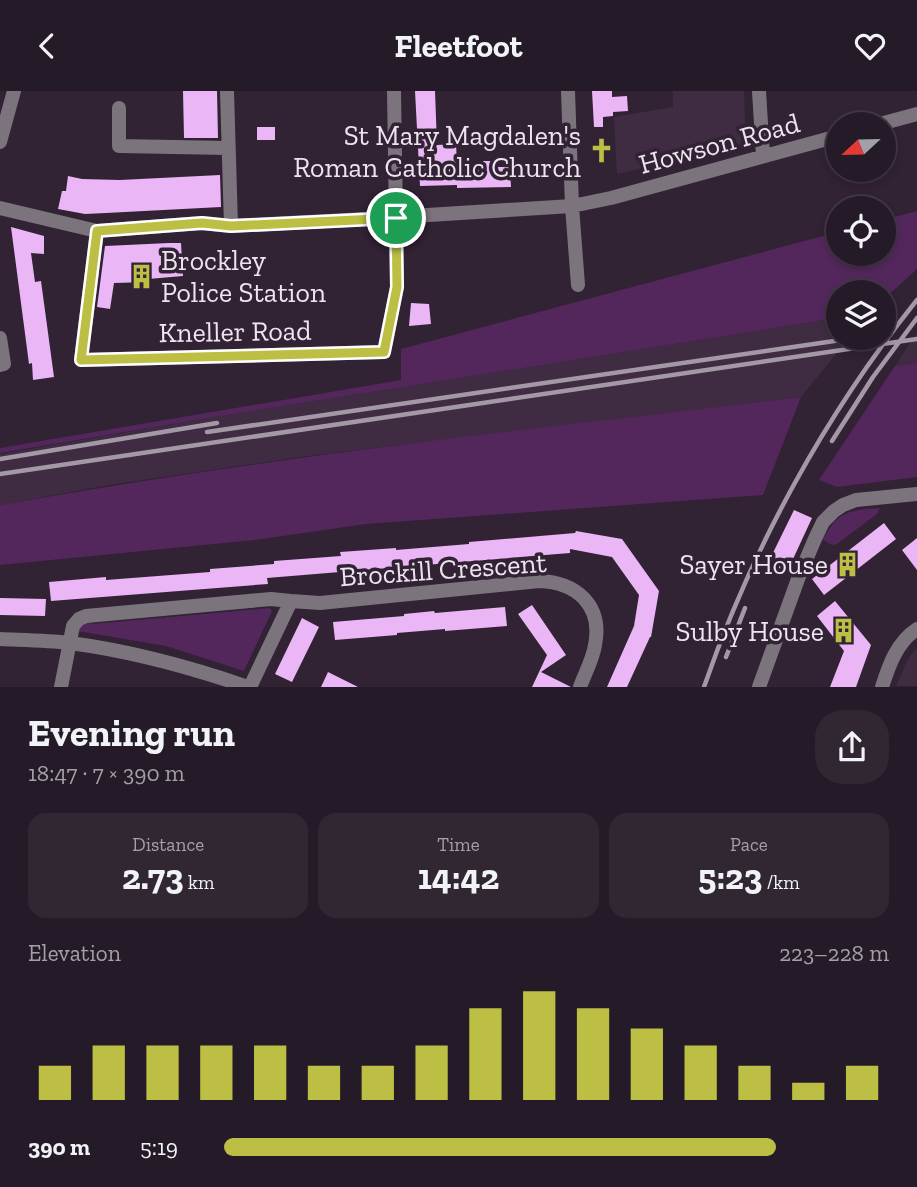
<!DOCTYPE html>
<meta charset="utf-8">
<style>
:root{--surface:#251a27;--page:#312733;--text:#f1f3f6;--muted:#a3a1a7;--line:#423844;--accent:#bcbf43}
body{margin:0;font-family:"Zilla Slab",serif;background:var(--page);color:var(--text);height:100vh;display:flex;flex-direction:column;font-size:26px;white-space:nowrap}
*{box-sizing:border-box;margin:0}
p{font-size:23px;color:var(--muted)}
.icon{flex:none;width:38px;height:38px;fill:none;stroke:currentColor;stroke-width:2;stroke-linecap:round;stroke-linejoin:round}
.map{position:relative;height:596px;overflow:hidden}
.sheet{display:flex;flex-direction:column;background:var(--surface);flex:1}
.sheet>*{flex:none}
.needle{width:46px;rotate:248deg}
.fabs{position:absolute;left:826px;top:21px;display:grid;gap:14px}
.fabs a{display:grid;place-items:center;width:70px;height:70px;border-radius:50%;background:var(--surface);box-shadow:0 4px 10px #0003,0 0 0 2px var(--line);font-size:35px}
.pin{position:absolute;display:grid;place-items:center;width:60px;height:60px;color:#fff;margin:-30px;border:4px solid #fff;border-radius:50%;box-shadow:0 2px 7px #0007}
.round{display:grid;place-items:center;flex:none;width:74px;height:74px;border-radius:28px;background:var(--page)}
.headline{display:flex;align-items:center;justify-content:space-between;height:119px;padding:0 28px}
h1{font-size:38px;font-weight:700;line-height:52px}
.stats{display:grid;grid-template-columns:repeat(3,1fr);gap:10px;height:119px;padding:7px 28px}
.stats div{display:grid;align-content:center;border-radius:18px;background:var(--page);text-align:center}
.stats b{font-size:35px;font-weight:700}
.stats small{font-size:19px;font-weight:400}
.stats p{font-size:19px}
.chart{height:196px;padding:14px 28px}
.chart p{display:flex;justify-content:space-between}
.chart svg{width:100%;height:126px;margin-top:7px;stroke:var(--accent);stroke-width:6}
ul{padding:0 28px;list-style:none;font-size:23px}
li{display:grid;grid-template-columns:112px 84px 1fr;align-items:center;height:52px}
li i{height:18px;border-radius:9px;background:var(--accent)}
header{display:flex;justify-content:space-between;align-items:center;height:91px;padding:0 28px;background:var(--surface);font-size:32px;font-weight:700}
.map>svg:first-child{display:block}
.built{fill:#3f2c43}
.green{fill:#53275c}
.building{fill:#eab6f5}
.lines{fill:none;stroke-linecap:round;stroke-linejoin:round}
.minor{stroke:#7c747d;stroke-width:14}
.rail{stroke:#a498a7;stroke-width:4.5}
.route-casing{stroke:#fff;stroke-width:14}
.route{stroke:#bcbf43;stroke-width:9}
.labels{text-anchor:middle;stroke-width:7;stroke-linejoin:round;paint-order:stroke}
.poi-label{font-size:28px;fill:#eee4f0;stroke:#312234;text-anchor:end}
.street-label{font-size:28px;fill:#eee4f0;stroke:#312234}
</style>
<header><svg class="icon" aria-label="back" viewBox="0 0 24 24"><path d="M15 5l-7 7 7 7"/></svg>Fleetfoot<svg class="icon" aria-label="heart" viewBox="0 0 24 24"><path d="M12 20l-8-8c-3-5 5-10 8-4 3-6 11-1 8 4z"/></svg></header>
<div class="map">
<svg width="917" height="596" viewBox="0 0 917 596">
<rect width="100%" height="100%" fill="#312234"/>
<path class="built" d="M 673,0 L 744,0 L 746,53 L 617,83 L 614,26 L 673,16 Z
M 838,227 L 838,247 L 849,247 L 801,306 L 308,365 L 109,394 L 0,414 L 0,363 L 196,329 Z
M 917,242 L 917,272 L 895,275 Z
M 917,556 L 917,595 L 896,595 L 908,568 Z"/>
<path class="green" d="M 917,120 L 917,178 L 884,208 L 884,201 L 838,201 L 838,227 L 196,329 L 0,362 L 0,357 L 401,289 L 401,258 L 838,141 L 838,163 L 884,163 L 884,129 Z
M 917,272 L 917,386 L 837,396 L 819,389 L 895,275 Z
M 801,306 L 763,404 L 366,433 L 255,449 L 0,474 L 0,414 C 265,366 533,338 801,306 Z
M 880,417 L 877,423 L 837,453 L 832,454 L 823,449 C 837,420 850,419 880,417 Z
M 270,517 L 272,520 L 244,580 L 166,555 L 77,540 L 89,529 L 92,533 Z"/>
<path class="building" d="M 183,0 L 217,0 L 218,47 L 184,47 Z
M 415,0 L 435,0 L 437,54 L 456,53 L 457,72 L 483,72 L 483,70 L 496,70 L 496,76 L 510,76 L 511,96 L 457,97 L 457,94 L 420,95 Z
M 592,0 L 612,0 L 612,6 L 627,5 L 628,20 L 613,21 L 613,25 L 603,26 L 603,36 L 594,36 Z
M 257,36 L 275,36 L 275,49 L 257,49 Z
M 220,84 L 221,116 L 106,122 L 85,123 L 58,118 L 62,100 L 66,100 L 68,85 L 82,88 L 120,89 Z
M 11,136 L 44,145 L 44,163 L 31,162 L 35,191 L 41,190 L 54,286 L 33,289 L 32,272 L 29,273 Z
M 169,152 L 181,152 L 183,185 L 148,188 L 149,191 L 114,192 L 110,218 L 97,216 L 105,155 Z
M 411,212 L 429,213 L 431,233 L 409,235 Z
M 794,419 L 812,427 L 787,481 L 768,472 Z
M 884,432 L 896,448 L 824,504 L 812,488 Z
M 576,440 L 622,448 L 659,500 L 651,546 L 650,546 L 627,596 L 607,596 L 634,535 L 639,504 L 612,466 L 570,458 L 570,462 L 267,487 L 268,493 L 51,510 L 49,491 L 106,486 L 106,489 L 210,481 L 210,478 L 274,473 L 274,470 L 341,465 L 340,461 L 396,457 L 396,459 L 469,453 L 469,451 L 575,442 Z
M 917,447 L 917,479 L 902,459 Z
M 0,507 L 46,508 L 45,525 L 0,524 Z
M 835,510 L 871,554 L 856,596 L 830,596 L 844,560 L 817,525 Z
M 532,514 L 566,564 L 541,581 L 571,596 L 532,596 L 547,564 L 518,523 Z
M 505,516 L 507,535 L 445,540 L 445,538 L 397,542 L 397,544 L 335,549 L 333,531 L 404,525 L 404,523 L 434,520 L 435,522 Z
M 302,527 L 319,536 L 292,591 L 275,583 Z
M 328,581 L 358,596 L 321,596 Z"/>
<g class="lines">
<path class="minor" d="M 227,0 L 231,135
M 568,0 L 572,115 L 578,194
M 759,0 L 763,65
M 119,17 L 119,55 L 228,57
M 880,33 L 917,23
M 0,51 L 14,0
M 0,117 L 97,140 L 202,132 L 231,135 L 348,129 L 572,115 L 611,107 L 838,45
M 97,140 L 81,269 L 384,261 L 397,196 L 394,0
M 0,247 L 4,273 L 0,274
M 291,510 L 320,512 L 539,490 C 576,491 603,514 595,554 C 593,568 585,582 580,596
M 0,548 C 23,549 47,549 70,552 C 131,560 190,576 248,596
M 61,596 L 73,535 L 79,528 L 86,525 L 271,508 L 291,510 L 250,596
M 759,596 L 798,488 L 814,450 L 823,431 L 834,420 L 843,414 L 856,409 L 917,403
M 882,596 C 889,574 897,551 917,538"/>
<path class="rail" d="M 207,341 L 855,247
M 832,350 L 873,286 L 917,227
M 0,368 L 217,332
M 0,383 L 917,248
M 726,566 L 745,517
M 704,596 C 752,457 825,324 917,209"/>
</g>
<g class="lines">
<defs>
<path id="route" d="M 396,127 L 397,196 L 384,261 L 81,269 L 97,140 L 202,132 L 231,135 Z"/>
</defs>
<use href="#route" class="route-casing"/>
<use href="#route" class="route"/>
</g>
<defs>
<symbol id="church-bare" viewBox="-9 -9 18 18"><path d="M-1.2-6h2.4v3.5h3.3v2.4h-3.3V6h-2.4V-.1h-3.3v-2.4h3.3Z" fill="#bcbf43" stroke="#312234" stroke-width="2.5" paint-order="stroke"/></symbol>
<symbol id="building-bare" viewBox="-9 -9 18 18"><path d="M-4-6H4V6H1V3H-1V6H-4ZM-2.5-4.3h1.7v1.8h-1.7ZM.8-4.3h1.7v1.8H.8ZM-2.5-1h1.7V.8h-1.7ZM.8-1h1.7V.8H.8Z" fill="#bcbf43" stroke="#312234" stroke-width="2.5" paint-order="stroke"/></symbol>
</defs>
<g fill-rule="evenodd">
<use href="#church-bare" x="584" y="42" width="35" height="35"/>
<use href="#building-bare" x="124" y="168" width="35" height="35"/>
<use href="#building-bare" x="830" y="456" width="35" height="35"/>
<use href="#building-bare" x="826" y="522" width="35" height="35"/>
</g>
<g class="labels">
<g class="poi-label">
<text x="581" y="54">St Mary Magdalen's<tspan x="581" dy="32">Roman Catholic Church</tspan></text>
<text x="161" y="179" text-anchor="start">Brockley<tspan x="161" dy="32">Police Station</tspan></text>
<text x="828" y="483">Sayer House</text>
<text x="824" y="550">Sulby House</text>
</g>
<g class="street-label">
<text transform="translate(719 52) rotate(-15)" y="10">Howson Road</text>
<text transform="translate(235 240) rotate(-1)" y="10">Kneller Road</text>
<text transform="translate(443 478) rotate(-4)" y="10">Brockill Crescent</text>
</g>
</g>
</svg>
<div class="fabs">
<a><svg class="needle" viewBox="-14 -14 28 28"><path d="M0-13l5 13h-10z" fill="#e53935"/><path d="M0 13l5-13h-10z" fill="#a3a1a7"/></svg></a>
<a><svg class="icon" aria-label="locate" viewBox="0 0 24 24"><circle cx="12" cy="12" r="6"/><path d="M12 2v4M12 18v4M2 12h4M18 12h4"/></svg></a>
<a><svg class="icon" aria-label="layers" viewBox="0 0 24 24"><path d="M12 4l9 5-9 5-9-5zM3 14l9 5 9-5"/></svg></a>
</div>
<div class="pin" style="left:396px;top:127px;background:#1e9e55"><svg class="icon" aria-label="arrive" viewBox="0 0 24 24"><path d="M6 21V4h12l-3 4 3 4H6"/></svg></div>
</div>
<section class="sheet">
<div class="headline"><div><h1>Evening run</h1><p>18:47 · 7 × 390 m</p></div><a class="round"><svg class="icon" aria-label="share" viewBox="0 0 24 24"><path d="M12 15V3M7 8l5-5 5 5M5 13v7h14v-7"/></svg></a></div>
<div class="stats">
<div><p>Distance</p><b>2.73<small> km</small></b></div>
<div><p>Time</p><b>14:42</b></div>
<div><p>Pace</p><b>5:23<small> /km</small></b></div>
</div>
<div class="chart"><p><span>Elevation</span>223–228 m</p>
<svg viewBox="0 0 160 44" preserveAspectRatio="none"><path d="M5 44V32M15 44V25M25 44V25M35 44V25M45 44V25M55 44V32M65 44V32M75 44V25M85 44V12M95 44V6M105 44V12M115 44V19M125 44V25M135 44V32M145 44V38M155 44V32"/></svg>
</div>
<ul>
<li><b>390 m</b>5:19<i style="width:83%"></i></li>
</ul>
</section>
